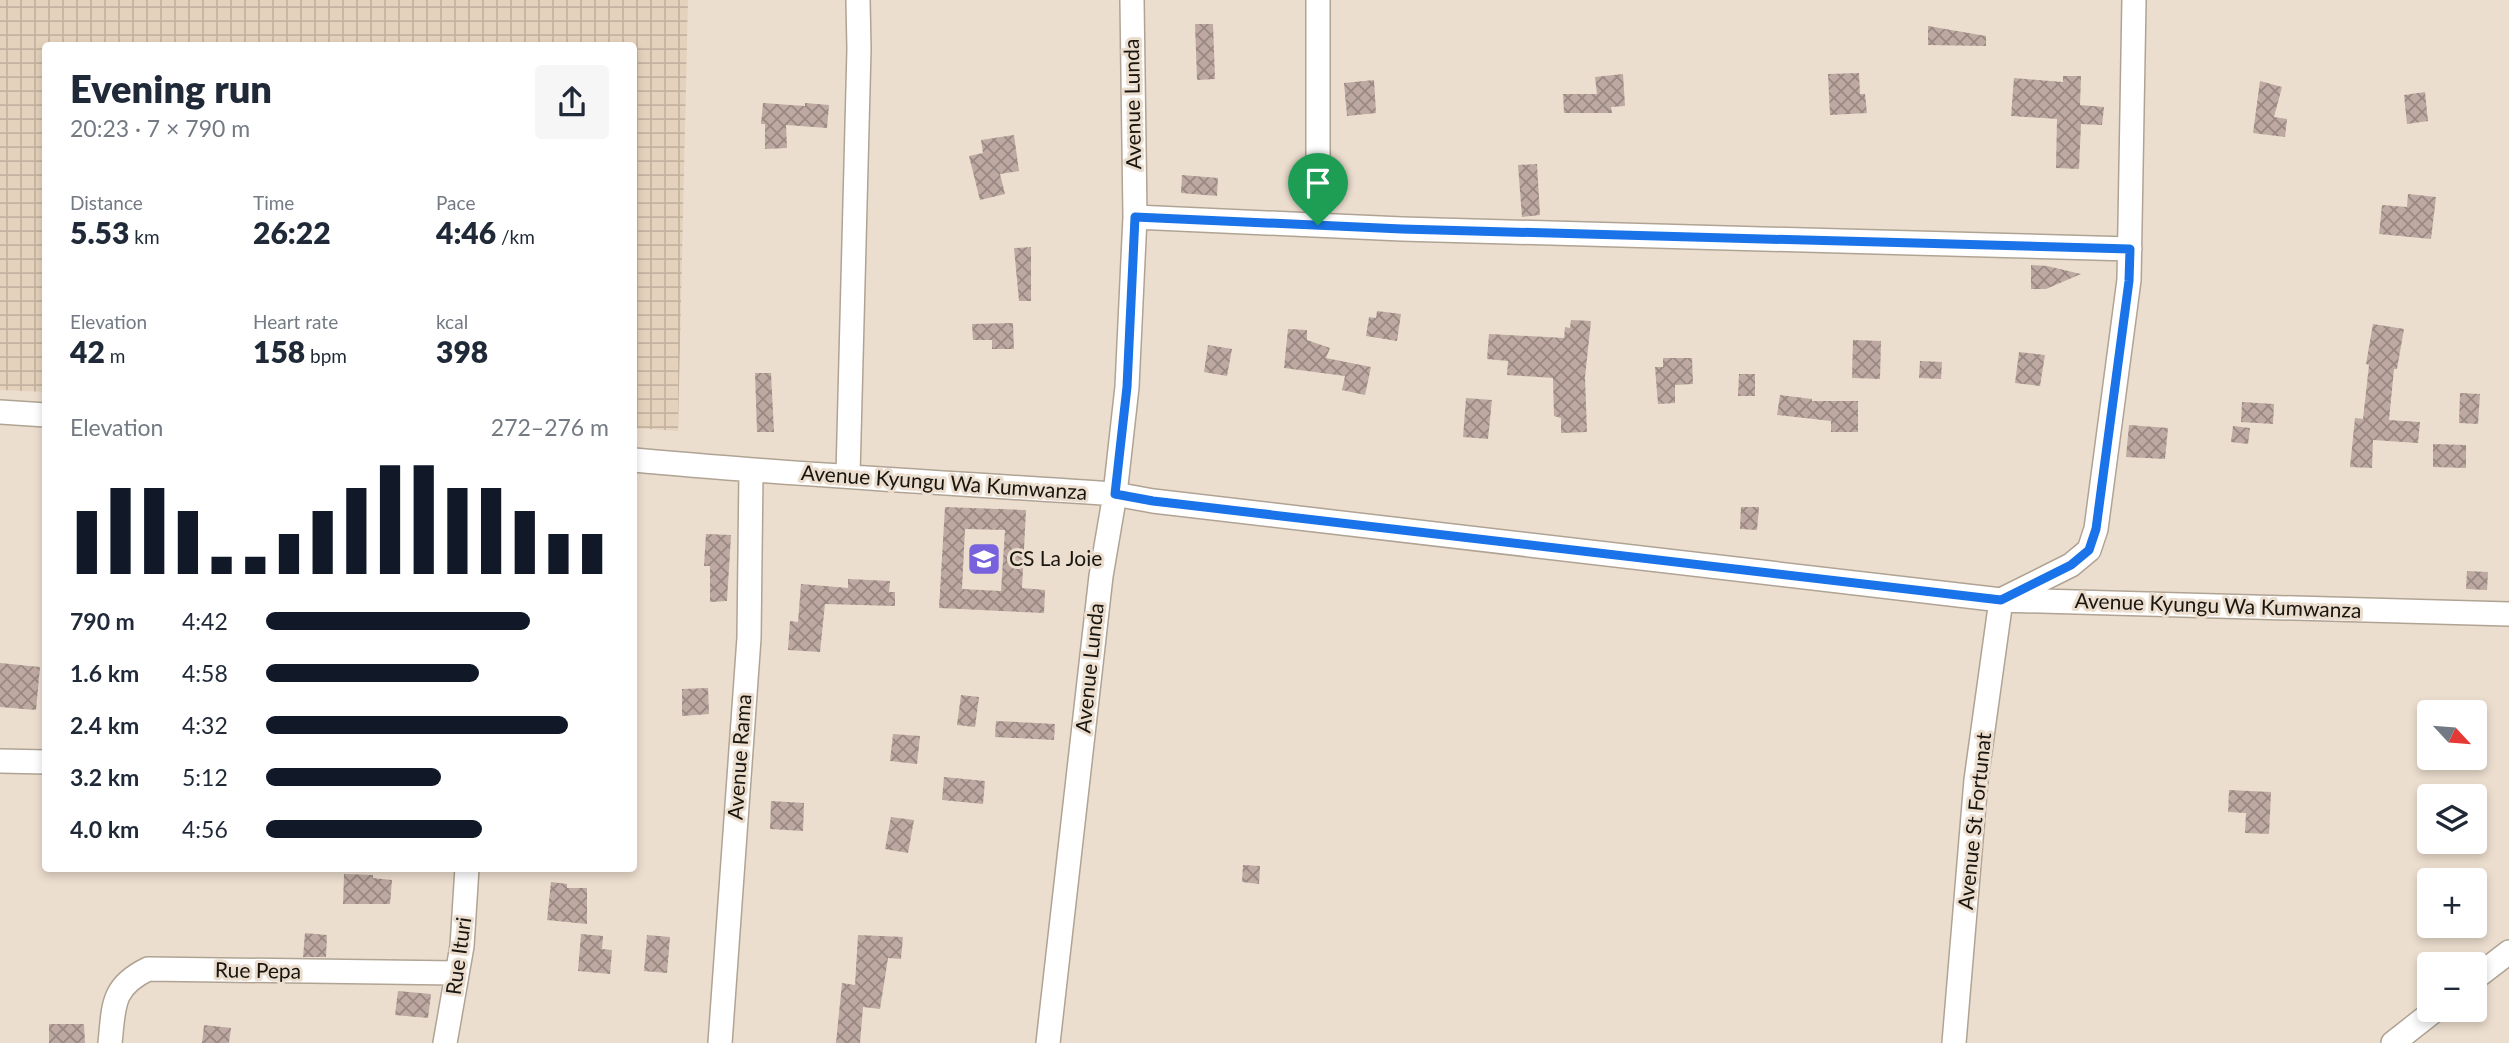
<!DOCTYPE html>
<meta charset="utf-8">
<style>
:root{--surface:#fff;--page:#f6f6f7;--text:#1f2937;--muted:#747a83;--accent:#111827}
body{margin:0;font-family:Lato,sans-serif;background:var(--page);color:var(--text);height:100vh;display:flex;flex-direction:column;font-size:26px;white-space:nowrap}
*{box-sizing:border-box;margin:0}
p{font-size:23px;color:var(--muted)}
.icon{flex:none;width:38px;height:38px;fill:none;stroke:currentColor;stroke-width:2;stroke-linecap:round;stroke-linejoin:round}
.map{position:relative;flex:1;overflow:hidden}
.panel{position:absolute;left:42px;top:42px;width:595px;height:830px;display:flex;flex-direction:column;background:var(--surface);border-radius:7px;box-shadow:0 4px 10px #0003}
.panel>*{flex:none}
.needle{width:46px;rotate:116deg}
.buttons{position:absolute;left:2417px;top:700px;display:grid;gap:14px}
.buttons a{display:grid;place-items:center;width:70px;height:70px;border-radius:7px;background:var(--surface);box-shadow:0 4px 10px #0003;font-size:35px}
.pin{position:absolute;display:grid;place-items:center;width:60px;height:60px;color:#fff;margin:-72px -30px;border-radius:50% 50% 50% 0;rotate:-45deg;box-shadow:0 0 7px #0007}
.pin .icon{rotate:45deg}
.round{display:grid;place-items:center;flex:none;width:74px;height:74px;border-radius:7px;background:var(--page)}
.overview{display:flex;align-items:center;justify-content:space-between;height:119px;padding:0 28px}
h1{font-size:38px;font-weight:800;line-height:52px}
.stats{display:grid;grid-template-columns:repeat(3,1fr);gap:10px;height:119px;padding:7px 28px}
.stats div{display:grid;align-content:center}
.stats b{font-size:30px;font-weight:800}
.stats small{font-size:19px;font-weight:400}
.stats p{font-size:19px}
.chart{height:196px;padding:14px 28px}
.chart p{display:flex;justify-content:space-between}
.chart svg{width:100%;height:126px;margin-top:7px;stroke:var(--accent);stroke-width:6}
ul{padding:0 28px;list-style:none;font-size:23px}
li{display:grid;grid-template-columns:112px 84px 1fr;align-items:center;height:52px}
li i{height:18px;border-radius:9px;background:var(--accent)}
.map>svg:first-child{display:block}
.industrial{fill:url(#industrial-grid)}
.building{fill:url(#building-cross-hatch);fill-rule:evenodd}
.lines{fill:none;stroke-linecap:round;stroke-linejoin:round}
.minor-casing{stroke:#b0a394;stroke-width:26}
.minor{stroke:#fff;stroke-width:23}
.route-casing{stroke:#fff;stroke-width:14}
.route{stroke:#1a73e8;stroke-width:9}
.labels{text-anchor:middle;stroke-width:6;stroke-linejoin:round;paint-order:stroke}
.street-label{font-size:21px;fill:#19150f;stroke:#ecdecf}
.poi-label{font-size:21px;fill:#19150f;stroke:#ecdecf;text-anchor:start}
</style>
<div class="map">
<svg width="2509" height="1043" viewBox="0 0 2509 1043">
<defs>
<pattern id="industrial-grid" width="8" height="8" patternUnits="userSpaceOnUse" patternTransform="scale(1.75)"><rect width="8" height="8" fill="#e5d2bc"/><path d="M0 4h8M4 0v8" fill="none" stroke="#c4b3a0"/></pattern>
<pattern id="building-cross-hatch" width="8" height="8" patternUnits="userSpaceOnUse" patternTransform="scale(1.75)"><rect width="8" height="8" fill="#bda9a1"/><path d="M0 0l8 8M0 8l8-8" fill="none" stroke="#998882"/></pattern>
</defs>
<rect width="100%" height="100%" fill="#ecdecf"/>
<path class="industrial" d="M 0,0 L 688,0 L 678,431 L 634,428 L 634,46 L 46,46 L 45,392 L 0,390 Z"/>
<path class="building" d="M 1195,24 L 1213,24 L 1215,79 L 1197,80 Z
M 1928,26 L 1986,36 L 1986,46 L 1928,45 Z
M 1859,73 L 1860,94 L 1865,94 L 1867,113 L 1830,115 L 1828,74 Z
M 1623,74 L 1625,106 L 1611,107 L 1612,113 L 1564,113 L 1563,94 L 1597,94 L 1595,77 Z
M 2063,76 L 2081,76 L 2080,105 L 2104,107 L 2102,125 L 2081,124 L 2079,169 L 2056,168 L 2057,119 L 2011,116 L 2014,78 L 2063,82 Z
M 1374,80 L 1376,113 L 1347,116 L 1344,83 Z
M 2260,81 L 2282,87 L 2274,117 L 2287,119 L 2285,137 L 2253,133 Z
M 2425,92 L 2428,121 L 2407,124 L 2404,95 Z
M 763,103 L 805,106 L 805,103 L 829,105 L 827,128 L 786,125 L 787,148 L 765,149 L 765,124 L 761,124 Z
M 1014,135 L 1019,171 L 1000,174 L 1005,194 L 980,200 L 969,156 L 983,153 L 981,140 Z
M 1537,164 L 1540,215 L 1522,217 L 1518,165 Z
M 1182,175 L 1218,178 L 1217,196 L 1181,193 Z
M 2408,194 L 2436,197 L 2431,239 L 2379,234 L 2382,205 L 2407,207 Z
M 1031,247 L 1031,301 L 1019,301 L 1014,248 Z
M 2031,265 L 2047,266 L 2081,274 L 2046,289 L 2031,289 Z
M 1377,311 L 1401,314 L 1397,341 L 1366,336 L 1369,317 L 1376,318 Z
M 1571,320 L 1591,321 L 1585,377 L 1587,432 L 1561,433 L 1561,418 L 1554,416 L 1553,378 L 1507,375 L 1508,361 L 1487,359 L 1489,334 L 1564,338 L 1565,327 L 1570,328 Z
M 1013,323 L 1014,349 L 992,349 L 992,340 L 973,340 L 972,324 Z
M 2373,324 L 2404,329 L 2397,369 L 2394,369 L 2389,420 L 2420,422 L 2418,443 L 2373,440 L 2372,468 L 2350,467 L 2355,418 L 2363,419 L 2369,365 L 2366,364 Z
M 1288,329 L 1307,330 L 1307,340 L 1330,348 L 1326,358 L 1371,367 L 1365,395 L 1342,390 L 1345,376 L 1284,368 Z
M 1853,340 L 1881,341 L 1880,379 L 1852,378 Z
M 1208,345 L 1232,349 L 1227,376 L 1204,372 Z
M 2019,352 L 2045,355 L 2040,386 L 2015,383 Z
M 1663,358 L 1692,358 L 1693,384 L 1675,385 L 1675,403 L 1658,404 L 1655,367 L 1663,367 Z
M 1920,361 L 1942,362 L 1941,379 L 1919,378 Z
M 755,373 L 771,373 L 774,432 L 757,432 Z
M 1739,374 L 1755,374 L 1755,396 L 1738,396 Z
M 2460,393 L 2480,394 L 2478,424 L 2459,423 Z
M 1780,395 L 1812,399 L 1812,401 L 1858,401 L 1858,432 L 1831,432 L 1831,421 L 1777,415 Z
M 1466,398 L 1492,400 L 1488,439 L 1463,437 Z
M 2242,402 L 2274,404 L 2273,424 L 2241,422 Z
M 2129,425 L 2168,428 L 2165,459 L 2126,457 Z
M 2233,426 L 2250,428 L 2248,444 L 2231,442 Z
M 2433,444 L 2466,445 L 2466,468 L 2433,467 Z
M 945,507 L 1026,510 L 1022,588 L 1045,590 L 1044,613 L 939,608 ZM 965,529 L 1005,530 L 1001,591 L 962,589 Z
M 1741,507 L 1759,507 L 1757,530 L 1740,529 Z
M 706,534 L 731,535 L 727,601 L 710,602 L 710,566 L 704,566 Z
M 2467,571 L 2488,572 L 2487,590 L 2466,589 Z
M 848,579 L 890,581 L 889,592 L 895,592 L 895,606 L 825,604 L 820,652 L 788,650 L 790,621 L 798,622 L 801,584 L 848,588 Z
M 0,663 L 40,667 L 36,710 L 0,707 Z
M 708,688 L 709,714 L 682,716 L 682,689 Z
M 961,695 L 979,697 L 975,727 L 957,725 Z
M 996,721 L 1055,724 L 1054,740 L 995,737 Z
M 893,734 L 920,736 L 917,764 L 890,761 Z
M 944,777 L 985,781 L 983,804 L 942,800 Z
M 2229,790 L 2271,792 L 2269,834 L 2245,833 L 2246,813 L 2228,812 Z
M 771,801 L 804,803 L 803,831 L 770,829 Z
M 891,817 L 914,820 L 908,853 L 885,849 Z
M 1243,865 L 1260,866 L 1259,884 L 1242,882 Z
M 344,874 L 373,875 L 373,878 L 392,880 L 390,904 L 343,904 Z
M 551,882 L 567,884 L 567,888 L 587,888 L 587,924 L 547,920 Z
M 305,933 L 327,935 L 326,957 L 303,957 Z
M 581,934 L 603,936 L 602,949 L 612,950 L 610,974 L 578,971 Z
M 647,935 L 670,937 L 667,973 L 644,971 Z
M 858,935 L 903,937 L 901,959 L 888,958 L 880,1009 L 863,1007 L 860,1043 L 836,1043 L 842,983 L 855,985 Z
M 398,991 L 431,994 L 428,1018 L 395,1015 Z
M 49,1024 L 84,1024 L 85,1043 L 49,1043 Z
M 204,1025 L 231,1028 L 229,1043 L 202,1043 Z"/>
<g class="lines">
<defs>
<path id="minor" d="M 1318,0 L 1318,225
M 1135,217 L 1402,229 L 2130,249
M 0,412 L 46,415
M 634,460 C 794,475 954,483 1115,494 L 1153,501 L 2001,600 L 2509,614
M 848,475 L 859,49 L 858,0
M 0,761 L 46,762
M 2474,979 L 2509,952
M 110,1043 C 114,1006 111,987 148,969 L 457,973
M 445,1043 L 462,946 L 467,868
M 720,1043 L 749,638 L 751,471
M 1048,1043 L 1101,576 L 1115,494 L 1127,387 L 1135,217 L 1132,0
M 1954,1043 L 1976,780 L 2001,600 L 2071,565 L 2089,550 L 2096,529 L 2129,280 L 2134,0
M 2393,1043 L 2435,1010"/>
</defs>
<use href="#minor" class="minor-casing"/>
<use href="#minor" class="minor"/>
</g>
<g class="lines">
<defs>
<path id="route" d="M 1135,217 L 1402,229 L 2130,249 L 2129,281 L 2096,529 L 2089,550 L 2071,565 L 2001,600 L 1153,501 L 1115,494 L 1127,387 Z"/>
</defs>
<use href="#route" class="route-casing"/>
<use href="#route" class="route"/>
</g>
<defs>
<symbol id="school-square" viewBox="-11 -11 22 22"><rect x="-9" y="-9" width="18" height="18" rx="4" fill="#7761dc" stroke="#ecdecf"/><path d="M0-5L7-2L0 1L-7-2ZM-4 1L0 2.5L4 1V4Q0 6-4 4Z" fill="#fff"/></symbol>
</defs>
<g fill-rule="evenodd">
<use href="#school-square" x="965" y="540" width="38" height="38"/>
</g>
<g class="labels">
<g class="street-label">
<text transform="translate(1133 104) rotate(-91)" y="7">Avenue Lunda</text>
<text transform="translate(944 483) rotate(4)" y="7">Avenue Kyungu Wa Kumwanza</text>
<text transform="translate(2218 606) rotate(2)" y="7">Avenue Kyungu Wa Kumwanza</text>
<text transform="translate(1090 668) rotate(-84)" y="7">Avenue Lunda</text>
<text transform="translate(740 757) rotate(-86)" y="7">Avenue Rama</text>
<text transform="translate(1975 821) rotate(-84)" y="7">Avenue St Fortunat</text>
<text transform="translate(459 956) rotate(-82)" y="7">Rue Ituri</text>
<text transform="translate(258 971) rotate(1)" y="7">Rue Pepa</text>
</g>
<g class="poi-label">
<text x="1009" y="566">CS La Joie</text>
</g>
</g>
</svg>
<div class="buttons">
<a><svg class="needle" viewBox="-14 -14 28 28"><path d="M0-13l5 13h-10z" fill="#e53935"/><path d="M0 13l5-13h-10z" fill="#747a83"/></svg></a>
<a><svg class="icon" aria-label="layers" viewBox="0 0 24 24"><path d="M12 4l9 5-9 5-9-5zM3 14l9 5 9-5"/></svg></a>
<a>+</a>
<a>−</a>
</div>
<div class="pin" style="left:1318px;top:225px;background:#1e9e55"><svg class="icon" aria-label="arrive" viewBox="0 0 24 24"><path d="M6 21V4h12l-3 4 3 4H6"/></svg></div>
<section class="panel">
<div class="overview"><div><h1>Evening run</h1><p>20:23 · 7 × 790 m</p></div><a class="round"><svg class="icon" aria-label="share" viewBox="0 0 24 24"><path d="M12 15V3M7 8l5-5 5 5M5 13v7h14v-7"/></svg></a></div>
<div class="stats">
<div><p>Distance</p><b>5.53<small> km</small></b></div>
<div><p>Time</p><b>26:22</b></div>
<div><p>Pace</p><b>4:46<small> /km</small></b></div>
</div>
<div class="stats">
<div><p>Elevation</p><b>42<small> m</small></b></div>
<div><p>Heart rate</p><b>158<small> bpm</small></b></div>
<div><p>kcal</p><b>398</b></div>
</div>
<div class="chart"><p><span>Elevation</span>272–276 m</p>
<svg viewBox="0 0 160 44" preserveAspectRatio="none"><path d="M5 44V22M15 44V14M25 44V14M35 44V22M45 44V38M55 44V38M65 44V30M75 44V22M85 44V14M95 44V6M105 44V6M115 44V14M125 44V14M135 44V22M145 44V30M155 44V30"/></svg>
</div>
<ul>
<li><b>790 m</b>4:42<i style="width:77%"></i></li>
<li><b>1.6 km</b>4:58<i style="width:62%"></i></li>
<li><b>2.4 km</b>4:32<i style="width:88%"></i></li>
<li><b>3.2 km</b>5:12<i style="width:51%"></i></li>
<li><b>4.0 km</b>4:56<i style="width:63%"></i></li>
</ul>
</section>
</div>
